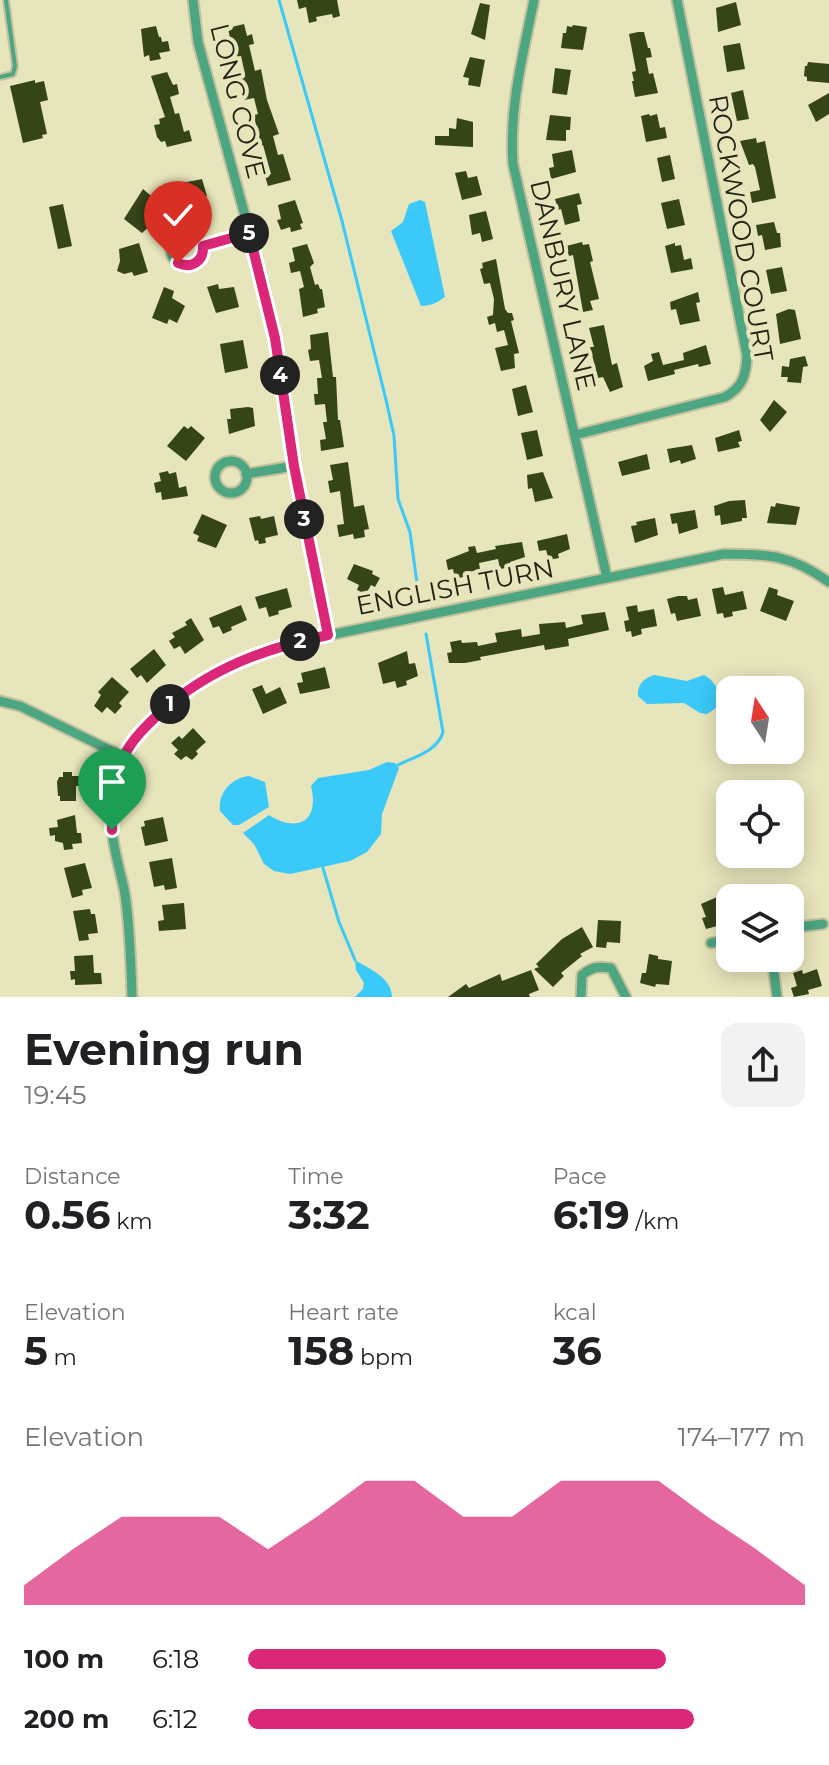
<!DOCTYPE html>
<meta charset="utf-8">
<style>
:root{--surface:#fff;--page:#f2f2f2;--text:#202124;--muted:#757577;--accent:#db2777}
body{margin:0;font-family:Montserrat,sans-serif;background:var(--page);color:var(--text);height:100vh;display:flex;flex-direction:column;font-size:30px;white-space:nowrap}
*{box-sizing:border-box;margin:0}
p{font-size:26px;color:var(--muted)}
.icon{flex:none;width:44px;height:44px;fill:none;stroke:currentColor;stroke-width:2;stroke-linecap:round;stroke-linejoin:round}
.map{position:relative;height:997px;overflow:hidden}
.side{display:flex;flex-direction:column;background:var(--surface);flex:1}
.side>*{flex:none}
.needle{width:52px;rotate:348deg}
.fabs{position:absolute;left:716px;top:676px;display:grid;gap:16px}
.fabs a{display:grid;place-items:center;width:88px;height:88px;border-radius:16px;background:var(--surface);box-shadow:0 4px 20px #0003;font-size:40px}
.pin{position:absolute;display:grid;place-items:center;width:68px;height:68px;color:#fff;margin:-82px -34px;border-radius:50% 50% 50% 0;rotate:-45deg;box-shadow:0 0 8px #0007}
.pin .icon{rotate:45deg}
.km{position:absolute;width:40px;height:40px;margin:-20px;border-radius:50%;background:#222;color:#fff;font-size:22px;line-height:40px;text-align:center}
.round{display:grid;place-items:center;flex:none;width:84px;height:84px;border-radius:16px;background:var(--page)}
.summary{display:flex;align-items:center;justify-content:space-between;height:136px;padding:0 24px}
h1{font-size:44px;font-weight:700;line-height:60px}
.stats{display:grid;grid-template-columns:repeat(3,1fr);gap:12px;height:136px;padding:8px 24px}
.stats div{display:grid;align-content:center}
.stats b{font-size:40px;font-weight:700}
.stats small{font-size:22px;font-weight:400}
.stats p{font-size:22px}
.chart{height:224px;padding:16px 24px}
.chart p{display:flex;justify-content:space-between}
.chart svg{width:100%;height:144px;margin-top:8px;fill:var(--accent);opacity:.7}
ul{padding:0 24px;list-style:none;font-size:26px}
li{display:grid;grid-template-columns:128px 96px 1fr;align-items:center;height:60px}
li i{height:20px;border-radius:10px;background:var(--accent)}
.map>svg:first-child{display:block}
.water{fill:#3ac9f8}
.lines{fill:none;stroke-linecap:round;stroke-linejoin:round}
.stream{stroke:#3ac9f8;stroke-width:3}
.building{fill:#364419}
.lane-casing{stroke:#c4c29d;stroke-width:8}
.street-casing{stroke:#c4c29d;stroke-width:13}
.lane{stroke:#4ca682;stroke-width:4}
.street{stroke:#4ca682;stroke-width:9}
.route-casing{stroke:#fff;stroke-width:16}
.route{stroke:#db2777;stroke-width:10}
.labels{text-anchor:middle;stroke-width:8;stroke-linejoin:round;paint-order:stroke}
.street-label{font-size:26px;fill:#232212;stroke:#e7e5bb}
</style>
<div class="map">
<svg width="829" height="997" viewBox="0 0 829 997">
<rect width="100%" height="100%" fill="#e7e5bb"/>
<path class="water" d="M 420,200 L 425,202 L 445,297 C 438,302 431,306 421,306 L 391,231 L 403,222 L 409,204 Z
M 654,675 L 687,681 L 704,675 C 716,681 720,693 719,706 L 707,714 L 700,713 L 684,703 L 647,704 L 638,696 C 637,685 644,678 654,675 Z
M 387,762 L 395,763 L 399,768 L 382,814 L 381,834 L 367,852 L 350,861 L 290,874 L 274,871 L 264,864 L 254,844 L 243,833 L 269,815 C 297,833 320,822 311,786 L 318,778 L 369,770 Z
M 249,776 L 265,782 L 269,807 L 239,825 L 233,825 L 220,811 C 218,793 231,778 249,776 Z
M 355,960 C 370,969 392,978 392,997 L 355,997 L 363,989 L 364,983 L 356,970 Z"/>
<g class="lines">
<path class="stream" d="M 279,0 L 342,221 L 387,404 L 394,436 L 398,499 L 410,532 L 419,598
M 398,765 C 414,757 438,751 443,732 L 426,634
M 323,868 L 339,922 L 355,960"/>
</g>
<path class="building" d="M 297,0 L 337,0 L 340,16 L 333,18 L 332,14 L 316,17 L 317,21 L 309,23 L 306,7 L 299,9 Z
M 736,2 L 741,25 L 718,32 L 716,8 Z
M 480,3 L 490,5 L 485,40 L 471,34 Z
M 244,24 L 247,36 L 252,34 L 254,44 L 249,45 L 255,71 L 261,69 L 267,100 L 279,134 L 273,136 L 278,155 L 283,154 L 291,180 L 268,186 L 265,176 L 271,174 L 263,145 L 258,147 L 254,133 L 254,126 L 256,125 L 254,115 L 258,114 L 254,98 L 244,100 L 239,75 L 245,74 L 241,56 L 232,58 L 230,48 L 232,48 L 228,28 Z
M 573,25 L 587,27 L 583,50 L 561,48 L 563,33 L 566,33 L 567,26 L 572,27 Z
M 156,26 L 159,37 L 161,37 L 162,42 L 168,41 L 170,51 L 159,53 L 161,59 L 150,61 L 149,55 L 144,57 L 141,29 Z
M 638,32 L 644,32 L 648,48 L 650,48 L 652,57 L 646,58 L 649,74 L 653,73 L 658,93 L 635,97 L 632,81 L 634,81 L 632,72 L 636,71 L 629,34 Z
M 740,43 L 745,69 L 727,72 L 723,46 Z
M 470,57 L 485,60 L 480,87 L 468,85 L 469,78 L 463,77 Z
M 808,62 L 829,64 L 829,83 L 807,81 L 807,77 L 804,76 L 805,66 L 807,66 Z
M 555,68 L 571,70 L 567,95 L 552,93 Z
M 167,72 L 173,85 L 177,84 L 179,94 L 170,97 L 175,114 L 179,113 L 184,132 L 189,130 L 192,141 L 167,147 L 165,141 L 161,142 L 157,137 L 154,125 L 160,124 L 159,119 L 165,117 L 151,76 Z
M 35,80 L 35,83 L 44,81 L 48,100 L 40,102 L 47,134 L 42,135 L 43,138 L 23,143 L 10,86 Z
M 743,90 L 749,119 L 737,121 L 731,93 Z
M 829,93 L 829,114 L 816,122 L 808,105 Z
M 649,114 L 650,116 L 657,114 L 660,128 L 665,127 L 667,138 L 646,142 L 641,116 Z
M 550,115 L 571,117 L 570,130 L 566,130 L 566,141 L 546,140 Z
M 457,118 L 473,122 L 473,147 L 435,145 L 435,136 L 449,136 L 449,128 L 456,129 Z
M 756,138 L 757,143 L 765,141 L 776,198 L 752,203 L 750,192 L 760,190 L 755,167 L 753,164 L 749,165 L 740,141 Z
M 572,150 L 576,172 L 551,179 L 549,168 L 554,167 L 552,154 Z
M 670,155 L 675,179 L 662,182 L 657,158 Z
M 466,171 L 468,178 L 477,176 L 482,195 L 462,200 L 455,173 Z
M 202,179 L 207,196 L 202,197 L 203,201 L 194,203 L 195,206 L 184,209 L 181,198 L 175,200 L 172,190 L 187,182 Z
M 143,189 L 157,201 L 151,208 L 161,216 L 142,233 L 124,219 Z
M 579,193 L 582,204 L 577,205 L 580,221 L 565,225 L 561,209 L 558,210 L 555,199 Z
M 679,199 L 685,225 L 667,229 L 661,203 Z
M 295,200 L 303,223 L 300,224 L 302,229 L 291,232 L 290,227 L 281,230 L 277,220 L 281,219 L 278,205 Z
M 63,204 L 72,246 L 58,249 L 49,207 Z
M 486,211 L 493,239 L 482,242 L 480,233 L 472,235 L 469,215 Z
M 774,222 L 777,233 L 780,233 L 781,247 L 765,250 L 762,235 L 758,236 L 756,225 Z
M 582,242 L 583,245 L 589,244 L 593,261 L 590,262 L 599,299 L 590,301 L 593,310 L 583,312 L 573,255 L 569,256 L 566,246 Z
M 139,243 L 148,272 L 134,276 L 132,272 L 124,274 L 117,271 L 120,261 L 119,249 Z
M 675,243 L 675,246 L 681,245 L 684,260 L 691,258 L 693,269 L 671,273 L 665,246 Z
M 307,244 L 314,263 L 310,267 L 315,285 L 318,284 L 320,289 L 322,289 L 325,307 L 317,309 L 318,313 L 303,317 L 299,289 L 304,287 L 300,271 L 291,273 L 289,263 L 295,261 L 292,248 Z
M 496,259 L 505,309 L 508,313 L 512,313 L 514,320 L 511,321 L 519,353 L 514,354 L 515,368 L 501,371 L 495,348 L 508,345 L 504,330 L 497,332 L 495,323 L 489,325 L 487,317 L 493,315 L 494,299 L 490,283 L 484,284 L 480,269 L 483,268 L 482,263 Z
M 782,267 L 787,291 L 771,294 L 766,270 Z
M 218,284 L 219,289 L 234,287 L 239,307 L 216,313 L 207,287 Z
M 164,287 L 174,291 L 172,298 L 185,306 L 177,323 L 169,319 L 167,324 L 152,318 Z
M 698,292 L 700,302 L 696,303 L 700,321 L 680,325 L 676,309 L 671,310 L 670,302 Z
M 789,309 L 795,310 L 801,339 L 780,344 L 776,314 Z
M 604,325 L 612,365 L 617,363 L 623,387 L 610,392 L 603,377 L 598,378 L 590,347 L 594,347 L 589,328 Z
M 328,332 L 333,377 L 336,377 L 338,420 L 340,420 L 344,447 L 321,451 L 320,440 L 326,439 L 323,422 L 327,422 L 325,404 L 315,405 L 314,394 L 318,394 L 317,378 L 322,378 L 319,360 L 310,361 L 308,350 L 311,349 L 310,335 Z
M 243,340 L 248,368 L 225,373 L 220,344 Z
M 706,345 L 711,364 L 699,367 L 698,364 L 674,370 L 675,374 L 648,381 L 644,366 L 653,361 L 651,354 L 659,352 L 663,365 L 684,360 L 683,353 Z
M 805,356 L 808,366 L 803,367 L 801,383 L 787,382 L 788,377 L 781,377 L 782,366 L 789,367 L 790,359 Z
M 526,385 L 533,412 L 518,416 L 512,389 Z
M 774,400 L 787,412 L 770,432 L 760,420 Z
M 248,407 L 253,408 L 255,426 L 229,434 L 227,419 L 231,419 L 230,409 Z
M 184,426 L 188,429 L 191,426 L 205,438 L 186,461 L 167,446 Z
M 537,430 L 543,456 L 527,460 L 521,433 Z
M 739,430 L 742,441 L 738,442 L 740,447 L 718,452 L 715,438 Z
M 692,445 L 696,459 L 681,464 L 680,460 L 670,463 L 667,449 Z
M 647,454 L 650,469 L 622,476 L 618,462 Z
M 348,462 L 354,507 L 364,505 L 369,529 L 364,530 L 365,537 L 354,539 L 353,534 L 339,537 L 337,525 L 344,524 L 340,491 L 330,493 L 328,481 L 333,480 L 330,465 Z
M 168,471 L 169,474 L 176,472 L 179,488 L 186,486 L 188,496 L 162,500 L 161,492 L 156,493 L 154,483 L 161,481 L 159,473 Z
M 543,472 L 553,498 L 535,502 L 532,488 L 528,489 L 527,475 Z
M 745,500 L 747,518 L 742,518 L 742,521 L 721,525 L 720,515 L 715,516 L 714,506 L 729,501 Z
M 776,503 L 800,507 L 796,525 L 767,523 L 771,506 L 775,507 Z
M 695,510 L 698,528 L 679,534 L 677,523 L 672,524 L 670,514 Z
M 202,514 L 227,525 L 216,548 L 197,541 L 199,536 L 193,533 Z
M 260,516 L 261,519 L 274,516 L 278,535 L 265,538 L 266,543 L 259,544 L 258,540 L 255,541 L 249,518 Z
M 655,518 L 658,535 L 635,543 L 631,526 L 637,525 L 636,522 Z
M 567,534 L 570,549 L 558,554 L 559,558 L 549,560 L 546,550 L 539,551 L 537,541 Z
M 522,542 L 525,557 L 510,562 L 511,567 L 500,569 L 498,559 L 479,563 L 480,569 L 466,573 L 467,576 L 455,579 L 453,569 L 448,570 L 446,560 L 469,551 L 468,547 L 475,546 L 477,553 L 496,549 L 495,546 Z
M 354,564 L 373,571 L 372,574 L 380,578 L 375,587 L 371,585 L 366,594 L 357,590 L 359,585 L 347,579 Z
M 723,587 L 725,595 L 743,591 L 747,609 L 732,612 L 733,616 L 724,618 L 723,613 L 717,614 L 712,589 Z
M 769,587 L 778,590 L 777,595 L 794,601 L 786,621 L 760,611 Z
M 287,588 L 292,607 L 278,611 L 279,614 L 269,617 L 266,607 L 259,609 L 255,597 Z
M 678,596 L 687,596 L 688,600 L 697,598 L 701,616 L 677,621 L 675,613 L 671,614 L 667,599 Z
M 241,605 L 247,620 L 231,627 L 232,630 L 223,634 L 219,626 L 213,628 L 209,618 Z
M 637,605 L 638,612 L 654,609 L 657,626 L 641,629 L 642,634 L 632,637 L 631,631 L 626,632 L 624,621 L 629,620 L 626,607 Z
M 605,612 L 609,630 L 568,639 L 569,646 L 545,650 L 544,645 L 480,657 L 481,660 L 465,663 L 449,663 L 447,653 L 452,652 L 450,642 L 461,640 L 462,643 L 477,642 L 478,646 L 497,642 L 495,633 L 521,629 L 522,637 L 540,634 L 539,624 L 565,622 L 566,628 L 583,624 L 581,615 Z
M 191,618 L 204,640 L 185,654 L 180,646 L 174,649 L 169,641 L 175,637 L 172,633 L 187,625 L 185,622 Z
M 154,649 L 166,665 L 147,683 L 141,675 L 137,678 L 130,669 Z
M 407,651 L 409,664 L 415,663 L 418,676 L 406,681 L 407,685 L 397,688 L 395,681 L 383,684 L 378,663 Z
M 325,667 L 330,688 L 300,694 L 297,683 L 303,682 L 301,673 Z
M 112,677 L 129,692 L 119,703 L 122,706 L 115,714 L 107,707 L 102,713 L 94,706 L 101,695 L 98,692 Z
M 262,685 L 266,694 L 280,687 L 287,703 L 263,714 L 252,689 Z
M 193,728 L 206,742 L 196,751 L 198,754 L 192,760 L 186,756 L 181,760 L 174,754 L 178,750 L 171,743 L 179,736 L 182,739 Z
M 63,772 L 72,772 L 72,776 L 83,776 L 83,786 L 76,786 L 76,801 L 60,801 L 60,796 L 58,796 L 57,782 L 59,777 L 63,777 Z
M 75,815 L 77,833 L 81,833 L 82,843 L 72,844 L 73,849 L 64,850 L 63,843 L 55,841 L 55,835 L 50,836 L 49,828 L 58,827 L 57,820 Z
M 163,817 L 168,841 L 145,846 L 141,827 L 145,826 L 144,821 Z
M 172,858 L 177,888 L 165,890 L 164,885 L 154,887 L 149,862 Z
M 85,863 L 92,888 L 82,890 L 83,895 L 72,898 L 64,868 Z
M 741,885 L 749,889 L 760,886 L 763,898 L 730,898 L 737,886 Z
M 724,894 L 730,908 L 730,917 L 720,921 L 721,925 L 706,929 L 702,918 L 706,917 L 701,904 Z
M 184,903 L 186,929 L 159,931 L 158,921 L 164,920 L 162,905 Z
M 90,909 L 91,914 L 95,914 L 98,933 L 88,934 L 89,940 L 79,941 L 73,911 Z
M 598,920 L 621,921 L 620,943 L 607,942 L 606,948 L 596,947 Z
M 582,927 L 593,947 L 580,954 L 582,956 L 561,973 L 564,976 L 553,987 L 534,969 L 539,967 L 536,964 L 562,939 Z
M 649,954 L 658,956 L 658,959 L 672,961 L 669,985 L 656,984 L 655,987 L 640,983 L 642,973 L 646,973 Z
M 93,955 L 94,973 L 101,973 L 102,984 L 75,985 L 75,979 L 71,980 L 70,971 L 75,971 L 74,956 Z
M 817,969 L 822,986 L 808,990 L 809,994 L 794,997 L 791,988 L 797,986 L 793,973 L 802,970 L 803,974 Z
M 531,970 L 539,990 L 529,994 L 530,997 L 448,997 L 466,984 L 469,988 L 500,974 L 502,981 Z"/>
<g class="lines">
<defs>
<path id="lane" d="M 0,77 L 13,74 L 15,66 L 6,0"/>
<path id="street" d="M 193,0 L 198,42 L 264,286 L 275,338 L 294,466 L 328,635
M 534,0 C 523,55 509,107 513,164 L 607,578
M171 250a16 16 0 1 1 32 0a16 16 0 1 1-32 0Z
M 203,246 L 249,233
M 575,435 L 725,397 C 743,387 746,375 747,356 L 677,0
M215 477a16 16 0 1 1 32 0a16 16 0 1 1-32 0Z
M 246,474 L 294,466
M 0,701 L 20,706 L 124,757
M 790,928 L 823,924
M 711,943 L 730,939
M 772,958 L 777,997
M 132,997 C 131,962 130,928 125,894 C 121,872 113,850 112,828 C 105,725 204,668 291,643 L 724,554 C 769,554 791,555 829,582
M 581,997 L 582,975 C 592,967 598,966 611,968 L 626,997"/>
</defs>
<use href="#lane" class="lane-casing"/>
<use href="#street" class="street-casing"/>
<use href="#lane" class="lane"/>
<use href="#street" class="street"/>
</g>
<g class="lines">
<defs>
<path id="route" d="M 112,830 C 112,806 113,781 123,758 C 131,740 148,724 162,711 C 210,668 266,648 328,635 L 294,466 L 275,338 L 249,233 L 203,246 C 204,261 192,269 178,263"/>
</defs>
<use href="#route" class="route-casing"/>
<use href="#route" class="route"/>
</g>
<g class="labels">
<g class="street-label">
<text transform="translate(238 101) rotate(76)" y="9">LONG COVE</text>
<text transform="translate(741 228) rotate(80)" y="9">ROCKWOOD COURT</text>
<text transform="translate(563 285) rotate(77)" y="9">DANBURY LANE</text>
<text transform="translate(455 587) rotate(-11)" y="9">ENGLISH TURN</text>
</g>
</g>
</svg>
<div class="fabs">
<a><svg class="needle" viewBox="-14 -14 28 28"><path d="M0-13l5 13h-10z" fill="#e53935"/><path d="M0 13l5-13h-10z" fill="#757577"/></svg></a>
<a><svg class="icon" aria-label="locate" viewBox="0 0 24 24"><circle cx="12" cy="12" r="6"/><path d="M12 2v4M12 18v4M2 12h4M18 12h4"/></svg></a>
<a><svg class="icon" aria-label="layers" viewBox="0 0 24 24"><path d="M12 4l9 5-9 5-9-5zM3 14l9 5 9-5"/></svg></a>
</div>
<div class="pin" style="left:112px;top:830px;background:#1e9e55"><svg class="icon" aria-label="arrive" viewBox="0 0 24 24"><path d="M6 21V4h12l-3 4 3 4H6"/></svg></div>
<div class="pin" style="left:178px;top:263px;background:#d93025"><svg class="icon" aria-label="check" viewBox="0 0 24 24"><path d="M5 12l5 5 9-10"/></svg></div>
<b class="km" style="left:170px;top:704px">1</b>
<b class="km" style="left:300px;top:641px">2</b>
<b class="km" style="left:304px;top:519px">3</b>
<b class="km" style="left:280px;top:375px">4</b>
<b class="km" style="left:249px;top:233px">5</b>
</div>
<section class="side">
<div class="summary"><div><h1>Evening run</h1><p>19:45</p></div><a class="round"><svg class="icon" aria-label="share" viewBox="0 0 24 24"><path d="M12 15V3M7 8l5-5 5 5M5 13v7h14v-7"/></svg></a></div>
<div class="stats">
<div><p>Distance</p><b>0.56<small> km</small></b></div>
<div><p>Time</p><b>3:32</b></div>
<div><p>Pace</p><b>6:19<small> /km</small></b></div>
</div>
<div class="stats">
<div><p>Elevation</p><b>5<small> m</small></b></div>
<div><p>Heart rate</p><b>158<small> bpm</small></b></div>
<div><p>kcal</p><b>36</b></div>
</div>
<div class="chart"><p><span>Elevation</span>174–177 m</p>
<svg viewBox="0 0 160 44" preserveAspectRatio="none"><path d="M0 44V38L10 27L20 17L30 17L40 17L50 27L60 17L70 6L80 6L90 17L100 17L110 6L120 6L130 6L140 17L150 27L160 38V44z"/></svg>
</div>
<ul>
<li><b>100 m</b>6:18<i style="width:75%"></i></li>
<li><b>200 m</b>6:12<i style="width:80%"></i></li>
</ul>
</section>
